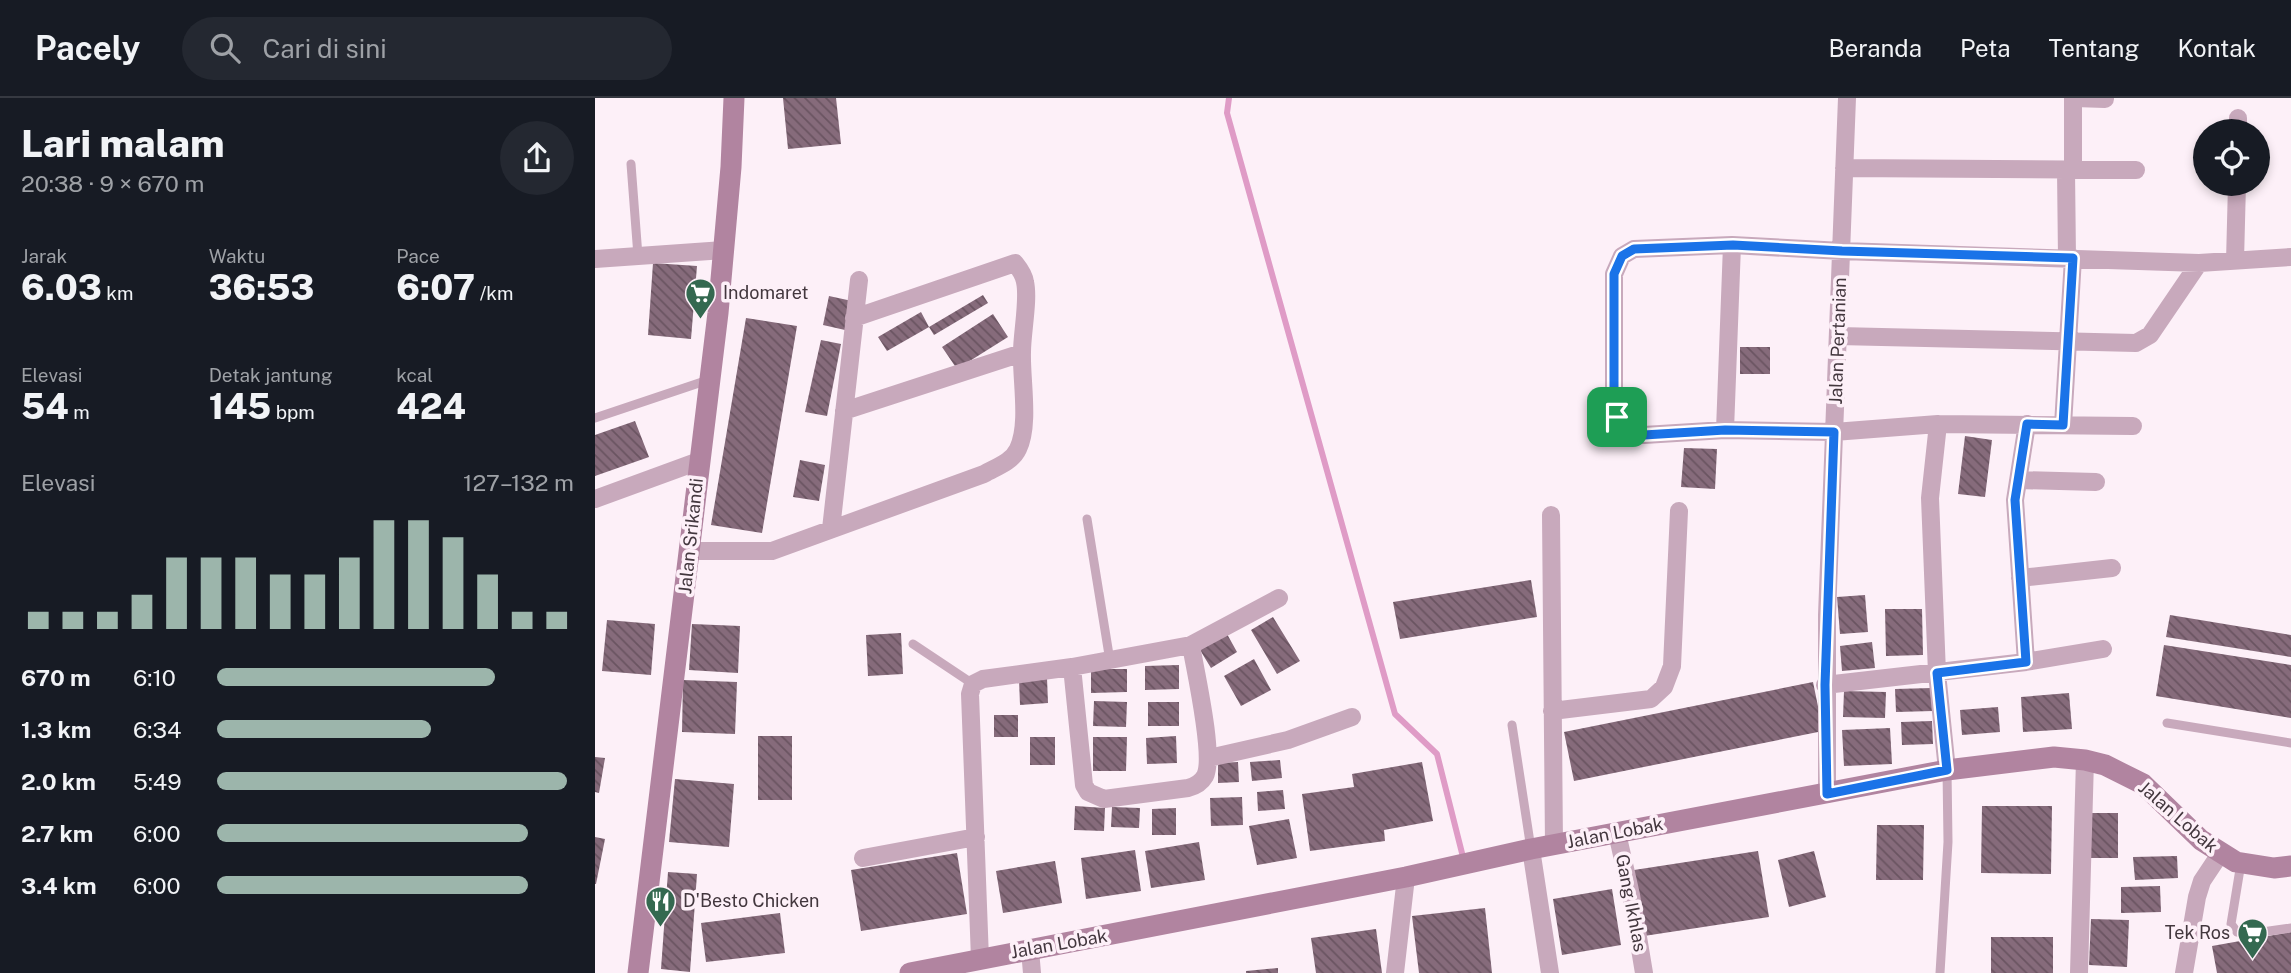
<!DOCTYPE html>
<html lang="id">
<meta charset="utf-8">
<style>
:root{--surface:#171b24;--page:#242831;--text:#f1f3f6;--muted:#9ea1a6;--line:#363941;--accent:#9cb5ab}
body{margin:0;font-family:"Public Sans",sans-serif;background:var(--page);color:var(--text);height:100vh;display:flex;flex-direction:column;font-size:26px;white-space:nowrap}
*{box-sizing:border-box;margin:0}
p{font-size:23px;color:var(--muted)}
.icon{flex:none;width:38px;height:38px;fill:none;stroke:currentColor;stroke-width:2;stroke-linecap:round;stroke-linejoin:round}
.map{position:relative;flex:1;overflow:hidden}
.side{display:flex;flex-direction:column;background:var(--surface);width:595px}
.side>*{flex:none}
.controls{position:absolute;left:1598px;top:21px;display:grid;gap:14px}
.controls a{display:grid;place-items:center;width:77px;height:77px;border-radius:50%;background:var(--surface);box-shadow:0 4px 10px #0003;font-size:35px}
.pin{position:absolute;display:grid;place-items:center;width:60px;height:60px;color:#fff;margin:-30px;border-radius:14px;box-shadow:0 4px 10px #0006}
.round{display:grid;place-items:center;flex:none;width:74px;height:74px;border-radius:37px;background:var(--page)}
.overview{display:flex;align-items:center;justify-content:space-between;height:119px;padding:0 21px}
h1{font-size:38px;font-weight:800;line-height:52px}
.figures{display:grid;grid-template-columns:repeat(3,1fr);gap:10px;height:119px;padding:7px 21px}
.figures div{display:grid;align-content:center}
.figures b{font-size:35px;font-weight:800}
.figures small{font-size:19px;font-weight:400}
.figures p{font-size:19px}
.chart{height:196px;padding:14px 21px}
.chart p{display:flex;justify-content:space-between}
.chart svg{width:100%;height:126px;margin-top:7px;stroke:var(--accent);stroke-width:6}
ul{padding:0 21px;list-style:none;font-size:23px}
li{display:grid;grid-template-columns:112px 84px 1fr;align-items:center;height:52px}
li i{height:18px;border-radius:9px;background:var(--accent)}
header{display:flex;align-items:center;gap:42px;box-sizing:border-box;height:98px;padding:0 35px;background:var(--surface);border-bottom:2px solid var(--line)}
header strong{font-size:33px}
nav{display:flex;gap:38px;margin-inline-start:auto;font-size:24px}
.search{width:490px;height:63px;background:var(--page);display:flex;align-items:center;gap:18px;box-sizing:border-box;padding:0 24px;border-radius:38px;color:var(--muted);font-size:26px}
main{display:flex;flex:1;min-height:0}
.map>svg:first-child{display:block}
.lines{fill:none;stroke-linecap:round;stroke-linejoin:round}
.stream{stroke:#df9bc6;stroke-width:6}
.building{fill:url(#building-back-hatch)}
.lane{stroke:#c8a9bc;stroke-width:9}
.street{stroke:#c8a9bc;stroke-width:18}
.secondary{stroke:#b184a0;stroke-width:21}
.route-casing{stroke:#fff;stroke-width:14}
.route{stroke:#1a73e8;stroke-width:9}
.labels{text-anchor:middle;stroke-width:7;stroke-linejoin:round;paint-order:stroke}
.poi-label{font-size:18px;fill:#43373e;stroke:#fdf0f8;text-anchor:start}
.street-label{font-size:18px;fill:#43373e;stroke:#fdf0f8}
</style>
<header>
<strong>Pacely</strong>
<div class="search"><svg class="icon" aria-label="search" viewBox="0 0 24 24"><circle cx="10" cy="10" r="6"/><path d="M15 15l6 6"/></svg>Cari di sini</div>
<nav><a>Beranda</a><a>Peta</a><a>Tentang</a><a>Kontak</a></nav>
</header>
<main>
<section class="side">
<div class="overview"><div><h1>Lari malam</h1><p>20:38 · 9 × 670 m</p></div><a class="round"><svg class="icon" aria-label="share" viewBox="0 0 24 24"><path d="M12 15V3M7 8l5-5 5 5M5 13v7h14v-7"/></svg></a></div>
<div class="figures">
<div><p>Jarak</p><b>6.03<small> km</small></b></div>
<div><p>Waktu</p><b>36:53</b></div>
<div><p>Pace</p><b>6:07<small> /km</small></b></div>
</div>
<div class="figures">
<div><p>Elevasi</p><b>54<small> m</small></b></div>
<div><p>Detak jantung</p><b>145<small> bpm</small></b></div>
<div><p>kcal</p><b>424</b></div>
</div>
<div class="chart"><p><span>Elevasi</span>127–132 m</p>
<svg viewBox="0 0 160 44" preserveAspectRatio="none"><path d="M5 44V38M15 44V38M25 44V38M35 44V32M45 44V19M55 44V19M65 44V19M75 44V25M85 44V25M95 44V19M105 44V6M115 44V6M125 44V12M135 44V25M145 44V38M155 44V38"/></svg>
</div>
<ul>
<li><b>670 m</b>6:10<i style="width:78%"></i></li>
<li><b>1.3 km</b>6:34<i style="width:60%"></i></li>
<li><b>2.0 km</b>5:49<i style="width:98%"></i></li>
<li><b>2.7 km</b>6:00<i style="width:87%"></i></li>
<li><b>3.4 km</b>6:00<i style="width:87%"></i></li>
</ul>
</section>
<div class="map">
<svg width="1696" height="875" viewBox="0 0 1696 875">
<defs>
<pattern id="building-back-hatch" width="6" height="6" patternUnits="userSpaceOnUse" patternTransform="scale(1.75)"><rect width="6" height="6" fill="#866b7b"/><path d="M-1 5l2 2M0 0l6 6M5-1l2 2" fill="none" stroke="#6a5461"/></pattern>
</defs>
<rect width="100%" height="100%" fill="#fdf0f8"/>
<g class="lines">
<path class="stream" d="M 634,0 L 632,15 L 800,616 L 842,656 L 868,759"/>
</g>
<path class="building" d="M 188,0 L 241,0 L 246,46 L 193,51 Z
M 58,165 L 102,168 L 96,241 L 53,237 Z
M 388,197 L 393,205 L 339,237 L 334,229 Z
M 234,198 L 257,203 L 250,232 L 228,227 Z
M 326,214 L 334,229 L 292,253 L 283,239 Z
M 398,216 L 413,239 L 362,271 L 347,249 Z
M 151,220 L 202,228 L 167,435 L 116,427 Z
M 226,242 L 246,246 L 232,318 L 210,314 Z
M 1145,249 L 1175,249 L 1175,276 L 1145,276 Z
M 40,323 L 54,359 L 0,378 L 0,337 Z
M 1370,338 L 1397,342 L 1390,399 L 1363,396 Z
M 1089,350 L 1122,351 L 1120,391 L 1086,389 Z
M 205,362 L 230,367 L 224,403 L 198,399 Z
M 936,482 L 942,519 L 805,541 L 798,504 Z
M 1270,497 L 1273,534 L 1245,536 L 1242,499 Z
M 1290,511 L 1327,511 L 1328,557 L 1291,558 Z
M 1575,517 L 1696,537 L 1696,559 L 1571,539 Z
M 678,519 L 705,563 L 682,576 L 656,532 Z
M 12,522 L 60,526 L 56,577 L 7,573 Z
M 97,526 L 145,528 L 143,575 L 94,572 Z
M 306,535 L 308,576 L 273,578 L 271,537 Z
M 632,536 L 642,554 L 616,570 L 605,552 Z
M 1277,544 L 1280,570 L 1247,573 L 1245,548 Z
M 1569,547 L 1696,567 L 1696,620 L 1561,598 Z
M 659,561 L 676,592 L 646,608 L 629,578 Z
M 584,567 L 584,591 L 550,592 L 550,568 Z
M 496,571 L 532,571 L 532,594 L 496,595 Z
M 452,580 L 453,605 L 425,607 L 424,581 Z
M 88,582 L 142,584 L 140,636 L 87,634 Z
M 1218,584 L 1228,633 L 979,683 L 969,634 Z
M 1337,590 L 1338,613 L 1301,614 L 1300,591 Z
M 1249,593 L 1291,594 L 1290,620 L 1248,619 Z
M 1474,595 L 1477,631 L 1428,634 L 1426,599 Z
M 499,603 L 532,604 L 531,629 L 498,628 Z
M 553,604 L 584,604 L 584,628 L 553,628 Z
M 1403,609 L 1405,634 L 1367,637 L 1365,612 Z
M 399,617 L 423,617 L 423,639 L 399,639 Z
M 1337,623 L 1338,646 L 1307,647 L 1306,624 Z
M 1295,630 L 1297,666 L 1249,668 L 1247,632 Z
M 163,638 L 197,638 L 197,702 L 163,702 Z
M 581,638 L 582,665 L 552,666 L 551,640 Z
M 435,639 L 460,639 L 460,667 L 435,667 Z
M 498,639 L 532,639 L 531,673 L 498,673 Z
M 0,659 L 10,660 L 4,695 L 0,694 Z
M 685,662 L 687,680 L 657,683 L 655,664 Z
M 643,664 L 644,684 L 623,685 L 623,665 Z
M 827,664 L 838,723 L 789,732 L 790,743 L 715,753 L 707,696 L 759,689 L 757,676 Z
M 80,681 L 139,686 L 134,749 L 74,744 Z
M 688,692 L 690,711 L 663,713 L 662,694 Z
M 647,699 L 648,727 L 616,728 L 615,700 Z
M 480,708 L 510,710 L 509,733 L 479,732 Z
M 1387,708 L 1457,708 L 1456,776 L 1386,775 Z
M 517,709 L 545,710 L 544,730 L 516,729 Z
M 581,710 L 581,737 L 557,737 L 557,711 Z
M 1495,715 L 1523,715 L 1523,760 L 1495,760 Z
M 694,721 L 702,760 L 662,767 L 654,728 Z
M 1282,727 L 1329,727 L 1328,782 L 1281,782 Z
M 0,739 L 10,741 L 1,786 L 0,786 Z
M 604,744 L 610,782 L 556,790 L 550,753 Z
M 540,752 L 546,793 L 491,801 L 486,760 Z
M 1163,753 L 1174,819 L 1049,838 L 1039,772 Z
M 1219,753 L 1231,799 L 1194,809 L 1183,762 Z
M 362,755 L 372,816 L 266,833 L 256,772 Z
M 1582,758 L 1583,780 L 1540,782 L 1538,759 Z
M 460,763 L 467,805 L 408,815 L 401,773 Z
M 73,774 L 102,776 L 95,874 L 66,871 Z
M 1565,788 L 1566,814 L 1526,815 L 1526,789 Z
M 1017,791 L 1026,847 L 967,857 L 958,801 Z
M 890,810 L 897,875 L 824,875 L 817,818 Z
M 185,815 L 190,855 L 111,864 L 106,825 Z
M 1496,821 L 1534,822 L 1532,869 L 1494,867 Z
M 781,831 L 787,875 L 721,875 L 716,840 Z
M 1696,834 L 1696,875 L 1622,875 L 1617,848 Z
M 1396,839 L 1458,839 L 1458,875 L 1396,875 Z
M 683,870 L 683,875 L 651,875 L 651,873 Z"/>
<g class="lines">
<path class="lane" d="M 36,66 L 43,158
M 0,320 L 113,282
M 492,421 L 515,563
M 318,546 L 378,586
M 1572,625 L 1696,645
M 917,627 L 936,751
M 1646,765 L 1636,826 L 1642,834 L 1653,836 L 1696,830
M 1345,875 L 1353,744 L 1352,672"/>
<path class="street" d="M 1478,0 L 1478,71
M 1480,0 L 1510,1
M 1643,33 L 1643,20
M 1249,70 L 1541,72
M 1471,72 L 1472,160
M 0,161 L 129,152
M 1640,163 L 1642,86
M 1243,238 L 1541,245 L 1555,237 L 1604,165
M 249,313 L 427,255
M 1343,326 L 1335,400 L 1342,575 L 1352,672
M 1468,327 L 1478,160
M 1538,328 L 1343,326 L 1239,334 L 1130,332 L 1049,337 L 1026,328 L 1019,304 L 1019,176 L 1027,158 L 1039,151 L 1137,147 L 1247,153 L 1604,165 L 1696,159
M 1130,332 L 1137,147
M 1423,382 L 1501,384
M 0,401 L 104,363
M 956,417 L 959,747
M 236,431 L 264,182
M 95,453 L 177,453 L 389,376 C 401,369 417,364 423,351 C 435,326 426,282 427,254 C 427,235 434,201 430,184 C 429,176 424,170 420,165 L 259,220
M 1425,480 L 1517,470
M 1431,564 L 1420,402 L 1432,326
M 477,569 L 489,687 L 493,694 L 509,701 L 593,690 C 601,688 606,685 610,678 C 620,658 600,572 596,547
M 1230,587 L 1431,564 L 1508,551
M 957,613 L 1056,601 L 1069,589 L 1077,568 L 1084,413
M 614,660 L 693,642 L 757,619
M 1232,696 L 1232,517 L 1252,0
M 1022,735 L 1036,797 L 1049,875
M 936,751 L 955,875
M 268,760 L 381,739
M 435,852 L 437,875
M 385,861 L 375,596 L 378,586 L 388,581 L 477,569 L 596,547 L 684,500
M 800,875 L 811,779
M 1484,875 L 1490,662
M 1589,875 L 1602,799 L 1607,783 L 1625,756"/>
<path class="secondary" d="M 43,875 L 123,215 L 136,69 L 139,0
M 315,875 L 811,779 L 936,751 L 1352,672 L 1459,659 L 1490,662 L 1510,667 L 1548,686 L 1606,742 L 1641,764 L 1679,770 L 1696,768"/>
</g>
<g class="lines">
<defs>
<path id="route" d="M 1138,147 L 1247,153 L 1478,160 L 1468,327 L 1432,326 L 1420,402 L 1431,564 L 1342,575 L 1352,672 L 1232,696 L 1230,587 L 1239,334 L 1130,332 L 1049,337 L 1026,328 L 1019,304 L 1019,176 L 1027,158 L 1039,151 Z"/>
</defs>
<use href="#route" class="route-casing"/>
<use href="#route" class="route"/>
</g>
<defs>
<symbol id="supermarket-pin" viewBox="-11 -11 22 30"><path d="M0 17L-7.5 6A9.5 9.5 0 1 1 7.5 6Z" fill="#346950" stroke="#fdf0f8"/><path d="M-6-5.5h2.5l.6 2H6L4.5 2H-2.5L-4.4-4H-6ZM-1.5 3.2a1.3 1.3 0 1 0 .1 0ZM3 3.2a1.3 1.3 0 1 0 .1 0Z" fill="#fff"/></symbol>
<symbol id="restaurant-pin" viewBox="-11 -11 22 30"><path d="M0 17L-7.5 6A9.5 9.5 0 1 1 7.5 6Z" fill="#346950" stroke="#fdf0f8"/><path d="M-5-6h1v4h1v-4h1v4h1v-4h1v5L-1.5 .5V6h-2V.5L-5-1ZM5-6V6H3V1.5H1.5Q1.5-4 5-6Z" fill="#fff"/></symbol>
</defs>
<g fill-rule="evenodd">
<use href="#supermarket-pin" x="88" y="178" width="35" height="47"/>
<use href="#restaurant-pin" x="48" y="786" width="35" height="47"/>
<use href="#supermarket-pin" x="1640" y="818" width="35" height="47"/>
</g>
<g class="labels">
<g class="poi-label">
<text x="128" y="201">Indomaret</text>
<text x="88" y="809">D'Besto Chicken</text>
<text x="1635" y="841" text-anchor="end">Tek Ros</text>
</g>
<g class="street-label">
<text transform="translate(1243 243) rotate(-88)" y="6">Jalan Pertanian</text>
<text transform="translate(96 438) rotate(-84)" y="6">Jalan Srikandi</text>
<text transform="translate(1583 719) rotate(41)" y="6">Jalan Lobak</text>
<text transform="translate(1020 735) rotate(-11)" y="6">Jalan Lobak</text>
<text transform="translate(1036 805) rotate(79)" y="6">Gang Ikhlas</text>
<text transform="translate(464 846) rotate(-10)" y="6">Jalan Lobak</text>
</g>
</g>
</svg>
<div class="controls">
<a><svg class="icon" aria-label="locate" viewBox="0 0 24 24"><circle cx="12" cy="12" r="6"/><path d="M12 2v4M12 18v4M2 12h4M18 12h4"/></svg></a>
</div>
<div class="pin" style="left:1022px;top:319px;background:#1e9e55"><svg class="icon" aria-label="arrive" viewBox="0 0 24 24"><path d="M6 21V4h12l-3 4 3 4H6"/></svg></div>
</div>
</main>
